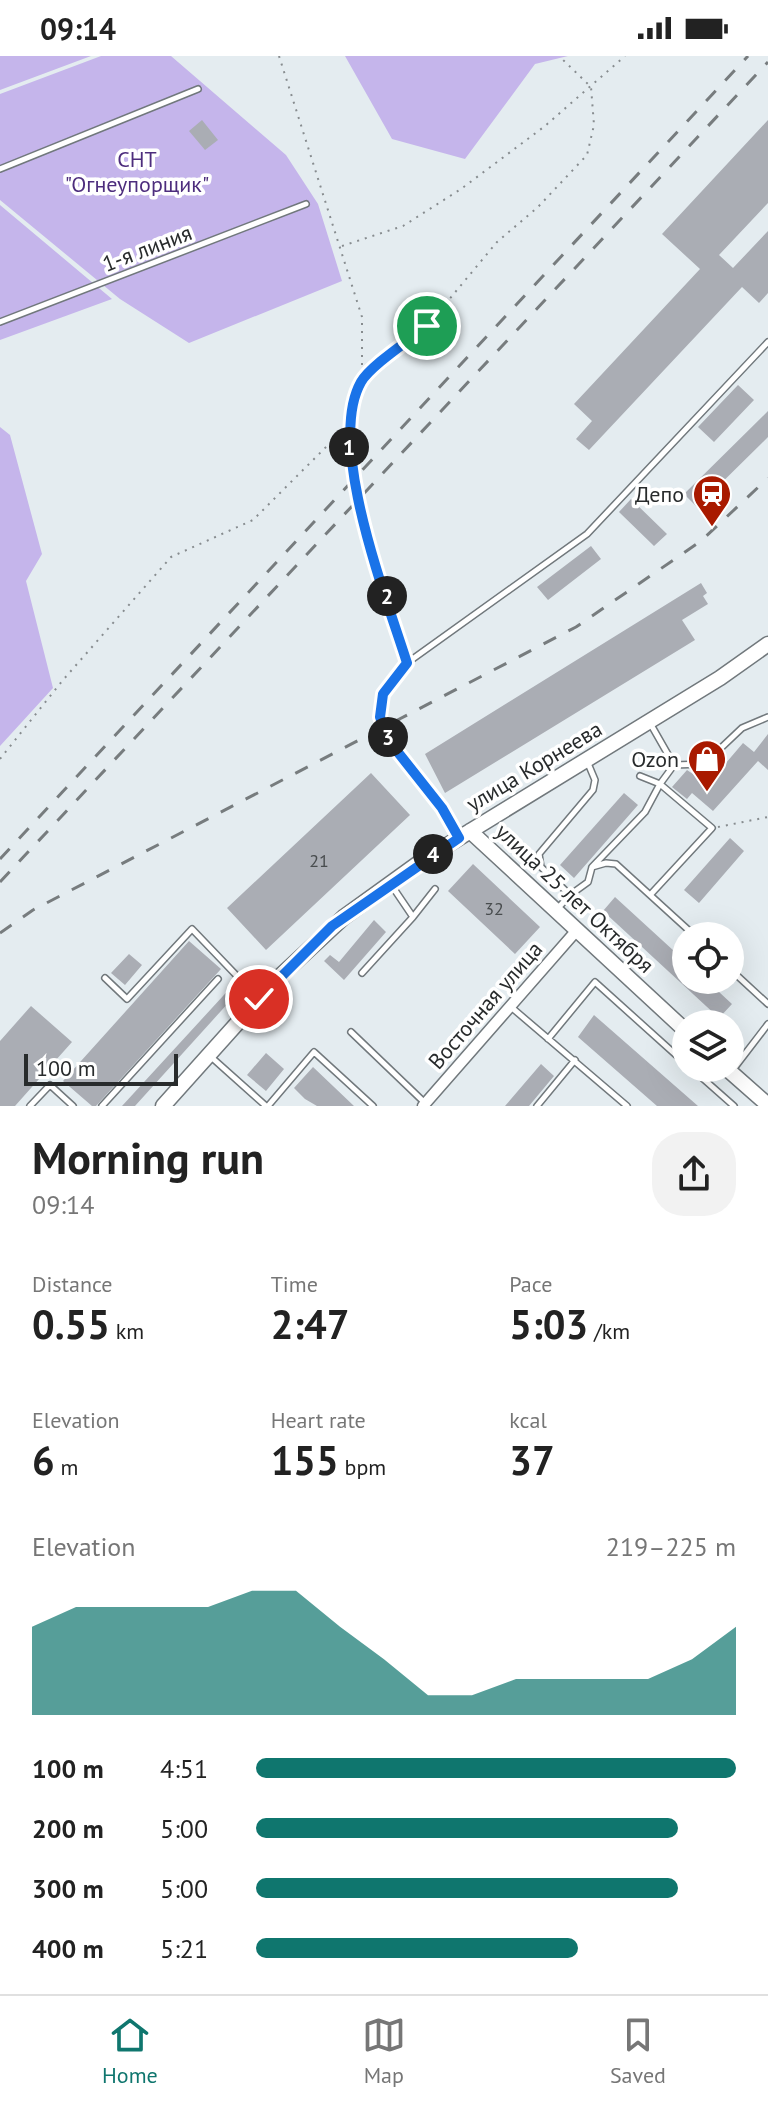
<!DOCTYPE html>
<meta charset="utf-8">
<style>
:root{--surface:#fff;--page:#f2f2f2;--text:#222;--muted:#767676;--line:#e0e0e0;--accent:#0f766e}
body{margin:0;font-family:"PT Sans",sans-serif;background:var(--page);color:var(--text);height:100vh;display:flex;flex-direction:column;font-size:30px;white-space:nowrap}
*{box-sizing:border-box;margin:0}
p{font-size:26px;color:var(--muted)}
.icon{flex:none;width:44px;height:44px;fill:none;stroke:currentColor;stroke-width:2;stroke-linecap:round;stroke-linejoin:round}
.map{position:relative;height:1050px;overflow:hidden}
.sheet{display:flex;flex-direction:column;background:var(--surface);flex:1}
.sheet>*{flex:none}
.tools{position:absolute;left:672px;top:866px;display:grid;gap:16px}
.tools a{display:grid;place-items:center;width:72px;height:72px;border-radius:50%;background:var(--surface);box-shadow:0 8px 32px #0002;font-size:40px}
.scale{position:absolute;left:24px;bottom:20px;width:154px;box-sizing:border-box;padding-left:8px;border:4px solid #282b2c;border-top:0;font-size:22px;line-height:28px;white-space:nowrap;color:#282b2c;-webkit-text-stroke:6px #fff;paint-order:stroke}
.pin{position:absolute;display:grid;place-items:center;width:68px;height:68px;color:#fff;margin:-34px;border:4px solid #fff;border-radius:50%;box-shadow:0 2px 8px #0007}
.km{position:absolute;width:40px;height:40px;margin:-20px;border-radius:50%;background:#222;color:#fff;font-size:22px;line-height:40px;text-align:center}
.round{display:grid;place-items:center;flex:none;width:84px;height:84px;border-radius:32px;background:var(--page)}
.headline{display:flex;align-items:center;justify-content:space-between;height:136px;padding:0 32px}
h1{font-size:44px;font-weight:600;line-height:60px}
.metrics{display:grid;grid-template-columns:repeat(3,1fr);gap:12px;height:136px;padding:8px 32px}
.metrics div{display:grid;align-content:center}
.metrics b{font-size:40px;font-weight:600}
.metrics small{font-size:22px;font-weight:400}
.metrics p{font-size:22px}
.chart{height:224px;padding:16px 32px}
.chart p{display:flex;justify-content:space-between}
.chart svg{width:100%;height:144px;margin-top:8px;fill:var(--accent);opacity:.7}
ul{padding:0 32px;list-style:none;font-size:26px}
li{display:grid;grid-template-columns:128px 96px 1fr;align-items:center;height:60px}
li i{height:20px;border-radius:10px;background:var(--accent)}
.status{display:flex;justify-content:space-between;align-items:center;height:56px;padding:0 40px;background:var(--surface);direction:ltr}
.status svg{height:22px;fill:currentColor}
.tabs{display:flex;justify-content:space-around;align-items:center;height:112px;border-top:2px solid var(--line);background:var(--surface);font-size:22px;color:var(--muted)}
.tabs a{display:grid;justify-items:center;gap:4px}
.tabs .selected{color:var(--accent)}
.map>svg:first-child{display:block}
.green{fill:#c5b5eb}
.building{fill:#aaadb4}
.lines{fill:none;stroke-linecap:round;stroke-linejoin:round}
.lane-casing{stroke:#71787c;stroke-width:8}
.street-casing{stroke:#71787c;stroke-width:13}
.secondary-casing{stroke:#71787c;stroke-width:17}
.path{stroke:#878c8f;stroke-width:2;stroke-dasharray:2 6;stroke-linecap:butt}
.lane{stroke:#fff;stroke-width:5}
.street{stroke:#fff;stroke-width:10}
.secondary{stroke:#fff;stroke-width:14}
.rail{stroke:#777c7e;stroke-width:3;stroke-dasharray:14 14;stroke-linecap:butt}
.route-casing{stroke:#fff;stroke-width:16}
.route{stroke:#1a73e8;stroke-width:10}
.labels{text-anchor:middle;stroke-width:7;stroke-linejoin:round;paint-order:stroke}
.number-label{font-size:18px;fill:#484c4e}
.park-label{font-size:22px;fill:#4d2d7d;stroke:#fff}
.street-label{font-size:22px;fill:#282b2c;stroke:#fff}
.poi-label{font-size:22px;fill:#282b2c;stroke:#fff;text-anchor:end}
</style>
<div class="status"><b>09:14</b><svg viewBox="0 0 49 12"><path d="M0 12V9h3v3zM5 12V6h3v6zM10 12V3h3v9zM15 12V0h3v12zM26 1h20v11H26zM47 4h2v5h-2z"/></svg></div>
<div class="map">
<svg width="768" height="1050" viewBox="0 0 768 1050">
<rect width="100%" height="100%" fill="#e4ecf0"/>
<path class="green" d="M 0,0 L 91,0 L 0,34 Z
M 101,0 L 171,0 L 286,99 L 318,148 L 342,225 L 189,287 L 120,243 L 0,144 L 0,38 Z
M 345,0 L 568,0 L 535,8 L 465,103 L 392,83 Z
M 0,149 L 112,243 L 0,284 Z
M 0,371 L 10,379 L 42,498 L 26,525 L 53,632 L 0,690 Z"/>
<path class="building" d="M 202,64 L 218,84 L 205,94 L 189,75 Z
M 768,64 L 768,147 L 719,199 L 733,212 L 768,175 L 768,237 L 759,247 L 742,231 L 589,394 L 576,383 L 592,365 L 574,348 L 700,213 L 662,178 Z
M 738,329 L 754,344 L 714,386 L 698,371 Z
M 768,355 L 768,381 L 697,451 L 684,438 Z
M 631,443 L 667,478 L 654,490 L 619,456 Z
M 591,490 L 601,503 L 548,544 L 537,531 Z
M 701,527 L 707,537 L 703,540 L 708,548 L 682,564 L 695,584 L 445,737 L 425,698 Z
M 768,678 L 768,714 L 758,705 L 713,755 L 692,737 L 687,743 L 672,731 L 687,714 L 708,728 L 743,687 L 754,696 Z
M 371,717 L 410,759 L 266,894 L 227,852 Z
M 624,737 L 638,749 L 574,822 L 560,809 Z
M 730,782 L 744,795 L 699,847 L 684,834 Z
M 473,808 L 540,871 L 515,898 L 448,835 Z
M 615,841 L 686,906 L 686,924 L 706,924 L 732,948 L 719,962 L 603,855 Z
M 374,864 L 386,876 L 344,924 L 324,905 L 330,899 L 339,906 Z
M 189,885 L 221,913 L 96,1050 L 92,1050 L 63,1025 Z
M 129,898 L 142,909 L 125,929 L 111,917 Z
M 234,928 L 240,934 L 135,1050 L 122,1050 Z
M 31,950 L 72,986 L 15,1050 L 0,1050 L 0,985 Z
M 594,959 L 698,1050 L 657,1050 L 578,981 Z
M 266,997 L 284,1013 L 266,1035 L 247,1019 Z
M 541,1008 L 554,1020 L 529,1050 L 505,1050 Z
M 313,1011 L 354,1050 L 317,1050 L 305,1043 L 294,1032 Z"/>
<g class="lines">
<defs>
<path id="lane" d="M 0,113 L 198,33
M 0,266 L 306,148
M 650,667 L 674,709 L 704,708 L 742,672 L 768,661
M 640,720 L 660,728 L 674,709
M 458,781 L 442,752 L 389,685 L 380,661 L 383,638 L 407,607 L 587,478 L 768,286
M 592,811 L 645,756 L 660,728 L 712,772 L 651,838
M 570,839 L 588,826 L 592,811 L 606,807 L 616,808 L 695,880
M 558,852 L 570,839 L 541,811 L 539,798 L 593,734 L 595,724 L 587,705
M 413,861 L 435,833
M 730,913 L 768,948
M 362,917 L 413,861 L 390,827
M 105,922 L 127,943 L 192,873 L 258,942
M 511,951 L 627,1050
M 351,976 L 425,1047
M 548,983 L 595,926 L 686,1008
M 210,1000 L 266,1050
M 691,1012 L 734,1050
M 732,1015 L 768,968
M 30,1050 L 50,1029 L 73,1050
M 102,1050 L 218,923
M 268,1050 L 314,996 L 373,1050
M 537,1050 L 575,1004"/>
<path id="street" d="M 423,1050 L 577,874"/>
<path id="secondary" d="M 470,775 L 686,975
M 726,1012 L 768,1049
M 163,1050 L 276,924 L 344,861 L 423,804 L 720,622 L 768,588"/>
</defs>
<use href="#lane" class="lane-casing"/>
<use href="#street" class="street-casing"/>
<use href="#secondary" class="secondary-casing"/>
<path class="path" d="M 279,0 L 362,261 L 362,325 L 348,370 L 350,415 L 404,598
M 342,190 L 403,170 L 461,133 L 545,70 L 625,0
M 363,324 L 427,270 L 497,186 L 538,151 L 587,99 L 594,69 L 591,31 L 559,0
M 0,703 L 63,624 L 171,501 L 253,464 L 347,370
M 718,771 L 768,761"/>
<use href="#lane" class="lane"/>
<use href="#street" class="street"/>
<use href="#secondary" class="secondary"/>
<path class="rail" d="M 0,803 L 748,0
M 0,826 L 768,6
M 0,877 L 33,854 L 576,571 L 701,485 L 768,422"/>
</g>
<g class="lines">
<defs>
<path id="route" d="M 259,943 L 332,870 L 459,782 L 442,752 L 389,685 L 380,661 L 383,638 L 407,607 C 386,540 326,388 361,326 C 371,309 410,284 427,270"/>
</defs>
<use href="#route" class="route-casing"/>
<use href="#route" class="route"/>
</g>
<defs>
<symbol id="station-pin" viewBox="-11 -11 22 30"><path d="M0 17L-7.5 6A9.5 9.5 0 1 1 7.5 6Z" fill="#a91a00" stroke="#fff"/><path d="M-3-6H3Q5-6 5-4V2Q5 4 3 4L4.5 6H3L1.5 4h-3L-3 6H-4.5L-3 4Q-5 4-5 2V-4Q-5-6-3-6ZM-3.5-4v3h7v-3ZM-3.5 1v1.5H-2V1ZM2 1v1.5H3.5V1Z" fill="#fff"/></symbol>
<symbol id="shop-pin" viewBox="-11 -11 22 30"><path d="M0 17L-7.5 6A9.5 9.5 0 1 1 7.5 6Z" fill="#a91a00" stroke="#fff"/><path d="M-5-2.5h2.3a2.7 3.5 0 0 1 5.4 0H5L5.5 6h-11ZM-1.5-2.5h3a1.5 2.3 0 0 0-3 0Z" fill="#fff"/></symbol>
</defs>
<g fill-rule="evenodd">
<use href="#station-pin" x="690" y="416" width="44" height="60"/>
<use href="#shop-pin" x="685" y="681" width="44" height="60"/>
</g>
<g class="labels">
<g class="number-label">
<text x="319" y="811">21</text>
<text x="494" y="859">32</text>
</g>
<g class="park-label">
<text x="137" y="111">СНТ<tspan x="137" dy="25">"Огнеупорщик"</tspan></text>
</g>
<g class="street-label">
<text transform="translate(147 192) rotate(-21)" y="8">1-я линия</text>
<text transform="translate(534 710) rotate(-31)" y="8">улица Корнеева</text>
<text transform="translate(575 842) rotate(43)" y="8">улица 25 лет Октября</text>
<text transform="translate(485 949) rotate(-49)" y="8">Восточная улица</text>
</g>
<g class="poi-label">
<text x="684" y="446">Депо</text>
<text x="679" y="711">Ozon</text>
</g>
</g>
</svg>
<div class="tools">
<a><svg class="icon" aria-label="locate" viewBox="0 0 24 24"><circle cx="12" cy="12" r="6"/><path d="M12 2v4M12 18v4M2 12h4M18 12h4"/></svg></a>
<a><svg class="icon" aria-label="layers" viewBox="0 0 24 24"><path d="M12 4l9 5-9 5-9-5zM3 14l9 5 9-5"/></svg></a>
</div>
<div class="scale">100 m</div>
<div class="pin" style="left:427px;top:270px;background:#1e9e55"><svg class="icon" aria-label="arrive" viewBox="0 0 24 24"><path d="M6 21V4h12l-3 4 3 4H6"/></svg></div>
<div class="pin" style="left:259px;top:943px;background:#d93025"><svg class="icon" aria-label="check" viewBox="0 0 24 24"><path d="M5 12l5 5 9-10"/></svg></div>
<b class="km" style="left:349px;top:391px">1</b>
<b class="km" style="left:387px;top:540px">2</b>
<b class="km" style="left:388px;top:681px">3</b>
<b class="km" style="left:433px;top:798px">4</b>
</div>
<section class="sheet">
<div class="headline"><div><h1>Morning run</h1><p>09:14</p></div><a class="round"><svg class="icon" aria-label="share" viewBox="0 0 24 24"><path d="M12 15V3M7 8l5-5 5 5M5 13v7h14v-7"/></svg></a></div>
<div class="metrics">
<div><p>Distance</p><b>0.55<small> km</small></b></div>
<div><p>Time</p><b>2:47</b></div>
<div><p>Pace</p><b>5:03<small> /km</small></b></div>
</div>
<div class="metrics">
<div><p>Elevation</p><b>6<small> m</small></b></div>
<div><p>Heart rate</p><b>155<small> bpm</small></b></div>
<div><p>kcal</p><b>37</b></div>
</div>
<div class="chart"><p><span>Elevation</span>219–225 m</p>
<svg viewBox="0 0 160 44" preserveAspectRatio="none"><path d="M0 44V17L10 11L20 11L30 11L40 11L50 6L60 6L70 17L80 27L90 38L100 38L110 33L120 33L130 33L140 33L150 27L160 17V44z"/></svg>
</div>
<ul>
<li><b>100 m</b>4:51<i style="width:100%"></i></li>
<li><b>200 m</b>5:00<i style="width:88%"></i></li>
<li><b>300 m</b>5:00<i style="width:88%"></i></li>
<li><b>400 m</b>5:21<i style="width:67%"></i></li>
</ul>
</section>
<nav class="tabs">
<a class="selected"><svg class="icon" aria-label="home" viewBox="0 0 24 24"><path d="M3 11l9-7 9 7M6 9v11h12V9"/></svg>Home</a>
<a><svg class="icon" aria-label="map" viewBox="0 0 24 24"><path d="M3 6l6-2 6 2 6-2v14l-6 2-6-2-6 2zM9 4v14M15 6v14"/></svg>Map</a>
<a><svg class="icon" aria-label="saved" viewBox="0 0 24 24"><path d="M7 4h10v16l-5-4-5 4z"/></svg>Saved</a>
</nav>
